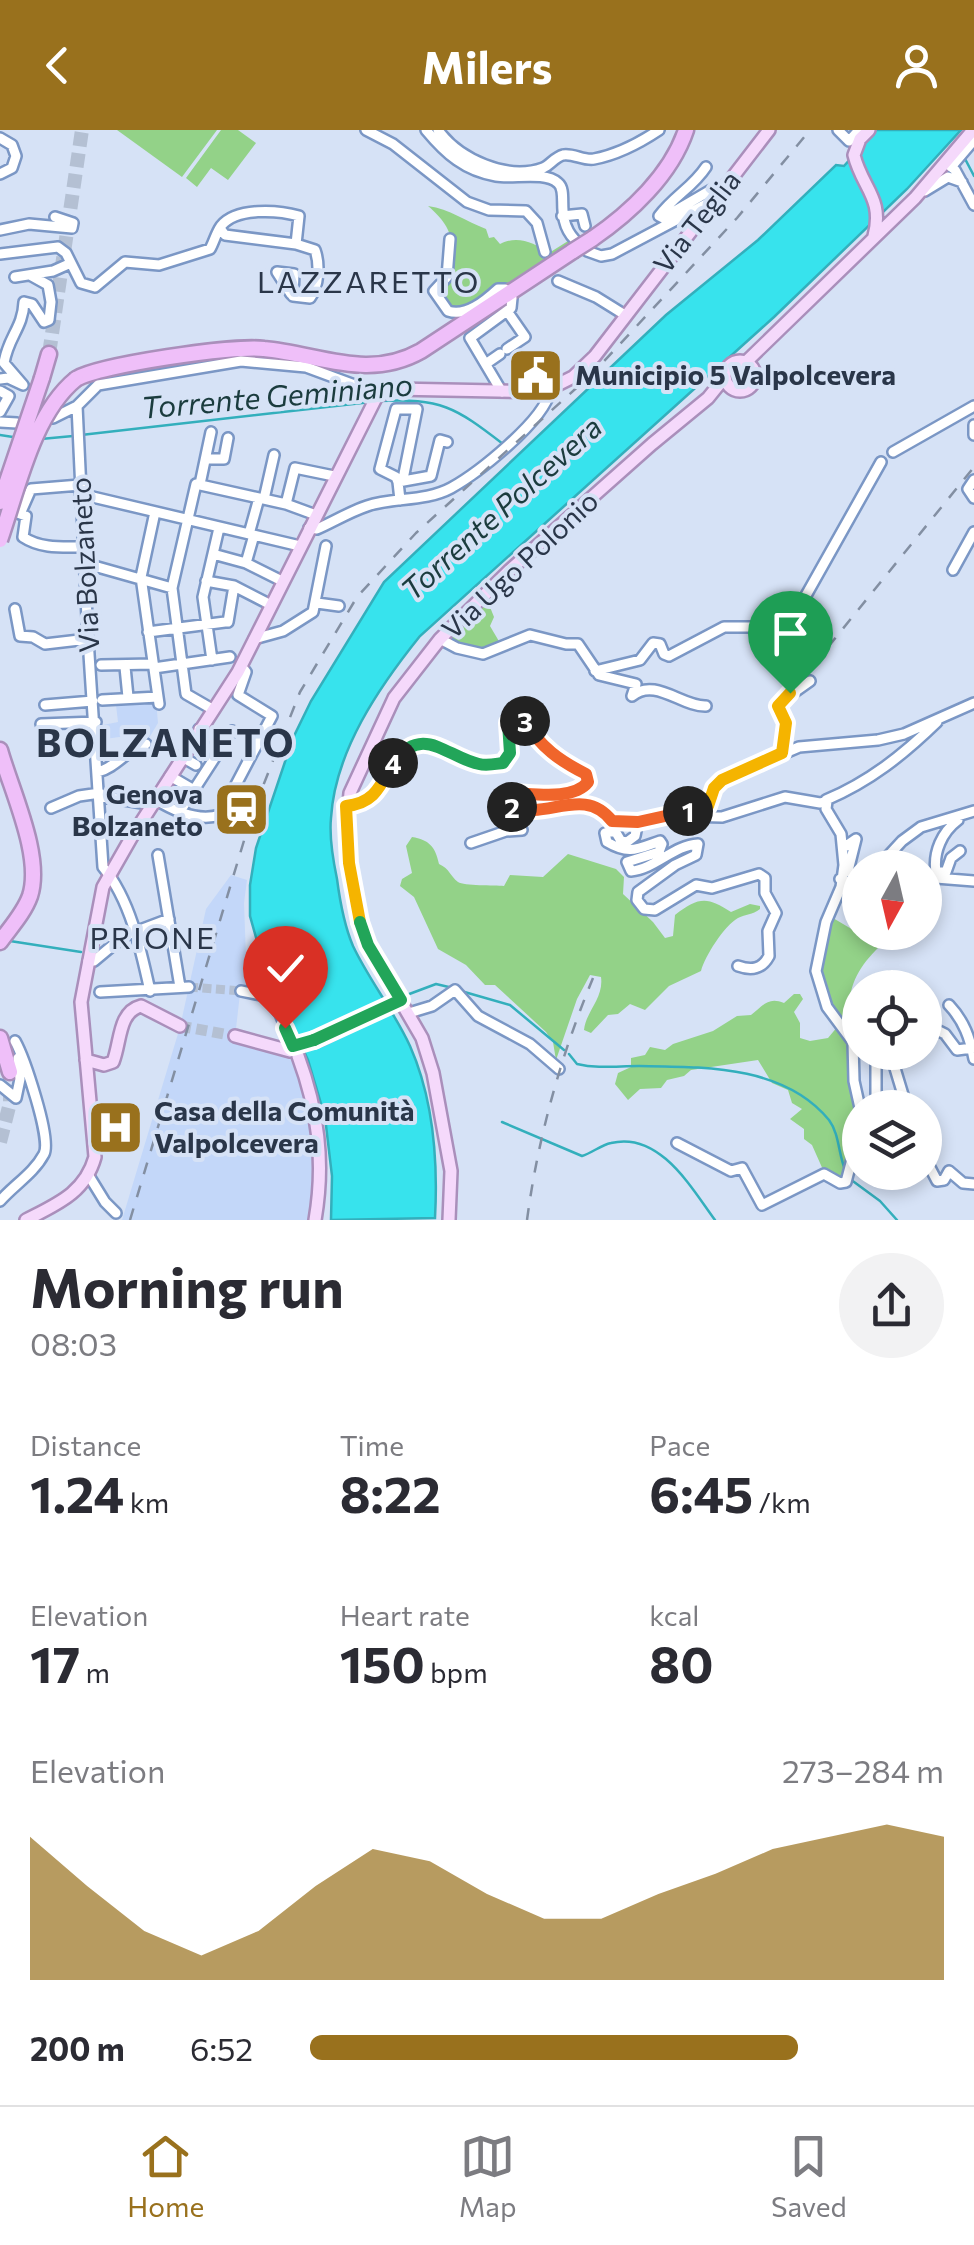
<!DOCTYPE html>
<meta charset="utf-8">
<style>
:root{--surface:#fff;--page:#f2f2f3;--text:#2b2b33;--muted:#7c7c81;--line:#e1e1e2;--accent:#99711d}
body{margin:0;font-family:Commissioner,sans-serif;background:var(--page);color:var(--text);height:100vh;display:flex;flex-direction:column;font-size:38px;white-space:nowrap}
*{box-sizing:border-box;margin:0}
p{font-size:32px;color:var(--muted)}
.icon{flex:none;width:55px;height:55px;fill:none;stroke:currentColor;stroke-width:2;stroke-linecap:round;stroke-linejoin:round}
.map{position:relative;height:1090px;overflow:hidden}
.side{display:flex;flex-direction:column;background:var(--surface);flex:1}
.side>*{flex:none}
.needle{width:65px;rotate:188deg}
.buttons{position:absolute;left:842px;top:720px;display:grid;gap:20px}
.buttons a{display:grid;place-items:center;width:100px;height:100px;border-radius:50%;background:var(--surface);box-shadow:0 5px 15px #0003;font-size:50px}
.pin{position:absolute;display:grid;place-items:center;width:85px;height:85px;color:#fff;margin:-102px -42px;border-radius:50% 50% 50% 0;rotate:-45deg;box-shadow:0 0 10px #0007}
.pin .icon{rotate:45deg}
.km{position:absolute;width:50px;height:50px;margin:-25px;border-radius:50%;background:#222;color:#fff;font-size:28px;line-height:50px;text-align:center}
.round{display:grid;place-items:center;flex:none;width:105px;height:105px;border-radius:52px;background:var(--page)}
.headline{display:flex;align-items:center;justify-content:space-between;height:170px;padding:0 30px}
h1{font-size:55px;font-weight:700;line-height:75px}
.figures{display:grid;grid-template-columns:repeat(3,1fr);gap:15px;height:170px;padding:10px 30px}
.figures div{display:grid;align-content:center}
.figures b{font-size:50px;font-weight:700}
.figures small{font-size:28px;font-weight:400}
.figures p{font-size:28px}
.chart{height:280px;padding:20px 30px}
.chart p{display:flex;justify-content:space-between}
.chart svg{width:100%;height:180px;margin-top:10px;fill:var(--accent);opacity:.7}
ul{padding:0 30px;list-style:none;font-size:32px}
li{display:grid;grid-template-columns:160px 120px 1fr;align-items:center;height:75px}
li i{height:25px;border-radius:12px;background:var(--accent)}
header{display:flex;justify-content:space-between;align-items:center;height:130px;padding:0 30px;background:var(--accent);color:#fff;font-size:45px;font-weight:700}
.dock{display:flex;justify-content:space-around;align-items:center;height:140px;border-top:2px solid var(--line);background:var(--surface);font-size:28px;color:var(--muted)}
.dock a{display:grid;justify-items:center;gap:5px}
.dock .active{color:var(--accent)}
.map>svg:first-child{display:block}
.built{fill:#c3d7f9}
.green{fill:#93d288}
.water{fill:#37e3ed;stroke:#33afbc;stroke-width:2.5}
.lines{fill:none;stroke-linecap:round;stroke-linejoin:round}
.stream{stroke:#33afbc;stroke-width:2.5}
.minor-tunnel{stroke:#b4c0d3;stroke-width:9;stroke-dasharray:9 4.5;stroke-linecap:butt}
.major-tunnel{stroke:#b4c0d3;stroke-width:11;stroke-dasharray:11 5.5;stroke-linecap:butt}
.highway-tunnel{stroke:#b4c0d3;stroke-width:14;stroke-dasharray:14 7;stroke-linecap:butt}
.minor-casing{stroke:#7b97c5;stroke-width:14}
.major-casing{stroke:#aa8fbb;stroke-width:16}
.highway-casing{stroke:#aa8fbb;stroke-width:19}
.minor{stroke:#fff;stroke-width:9}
.major{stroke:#f5d9fb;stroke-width:11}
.highway{stroke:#efbff9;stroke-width:14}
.rail{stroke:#838fa2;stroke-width:2.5;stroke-dasharray:12 12;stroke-linecap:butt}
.highway-bridge-casing{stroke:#aa8fbb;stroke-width:19;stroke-linecap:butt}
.highway-bridge{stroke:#efbff9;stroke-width:14}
.split-1-casing{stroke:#fff;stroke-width:20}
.split-2-casing{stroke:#fff;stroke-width:20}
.split-3-casing{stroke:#fff;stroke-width:20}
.split-4-casing{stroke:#fff;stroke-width:20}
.split-5-casing{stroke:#fff;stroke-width:20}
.split-6-casing{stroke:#fff;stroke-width:20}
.split-7-casing{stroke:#fff;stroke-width:20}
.split-1{stroke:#f5b400;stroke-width:12}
.split-2{stroke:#f0652b;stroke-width:12}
.split-3{stroke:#f0652b;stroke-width:12}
.split-4{stroke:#22a559;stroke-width:12}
.split-5{stroke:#f5b400;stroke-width:12}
.split-6{stroke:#22a559;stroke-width:12}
.split-7{stroke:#22a559;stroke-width:12}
.labels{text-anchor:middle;stroke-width:8;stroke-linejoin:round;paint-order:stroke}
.street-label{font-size:28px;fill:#2a3649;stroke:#d6e2f6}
.poi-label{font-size:28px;font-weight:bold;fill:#2a3649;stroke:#d6e2f6;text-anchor:start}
.neighbourhood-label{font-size:30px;letter-spacing:2.5px;fill:#2a3649;stroke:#d6e2f6}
.water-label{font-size:30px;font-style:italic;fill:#1b3c3e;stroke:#d6e2f6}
.district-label{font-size:38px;font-weight:bold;letter-spacing:2.5px;fill:#2a3649;stroke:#d6e2f6}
</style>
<header><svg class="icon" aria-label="back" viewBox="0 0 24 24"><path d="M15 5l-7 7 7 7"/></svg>Milers<svg class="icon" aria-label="person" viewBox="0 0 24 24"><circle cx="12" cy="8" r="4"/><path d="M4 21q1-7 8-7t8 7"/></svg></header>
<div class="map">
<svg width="974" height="1090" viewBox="0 0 974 1090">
<rect width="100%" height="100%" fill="#d6e2f6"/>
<path class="built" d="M 156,570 L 158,593 L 146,613 L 134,605 L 105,609 L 103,595 L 118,592 L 116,575 Z
M 231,745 L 247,750 L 244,773 L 247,855 L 241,855 L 235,907 L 290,924 L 303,958 L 316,1016 L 309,1090 L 122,1090 L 180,897 L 206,779 Z"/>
<path class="green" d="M 117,0 L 217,0 L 182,47 Z
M 221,0 L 238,0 L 256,13 L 228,50 L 211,38 L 197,57 L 186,48 Z
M 428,76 C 450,79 465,91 486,99 L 489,108 L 494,107 L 500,114 C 518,105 534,113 549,123 L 568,111 L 574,116 L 508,158 L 464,177 L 449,177 L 436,162 L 452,141 L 456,118 L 452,117 C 452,100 441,87 428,76 Z
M 488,472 L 494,487 L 490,496 L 500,513 C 480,526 466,518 447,508 Z
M 412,707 C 429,710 435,716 439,734 C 450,739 450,746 458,752 C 464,756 494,755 504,756 L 510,745 L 543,747 L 568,724 L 616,739 L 624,747 L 623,764 L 653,792 L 665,808 L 673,806 L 675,785 C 699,766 708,767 731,782 L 750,774 L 760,776 L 760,779 C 752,785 746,784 738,788 C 724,796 705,826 701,841 L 669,856 L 645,880 L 630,874 L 618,884 L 608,885 L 591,903 L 584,900 C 586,881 604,868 601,847 L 590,845 L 577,869 L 556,930 L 553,912 L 546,902 L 495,855 L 485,855 L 466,835 L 438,819 L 414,767 L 400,756 L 402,749 L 412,743 L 406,716 Z
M 833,788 L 880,816 C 854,841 845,863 851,899 C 817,870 816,828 833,788 Z
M 794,864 L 800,864 L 803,869 L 794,882 L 800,893 L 800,908 L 810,911 L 828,908 L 838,896 L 849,907 L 857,980 L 853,1012 L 844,1050 L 824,1042 L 812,1015 L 804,1009 L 804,999 L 790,989 L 802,979 L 792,973 L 788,960 L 772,953 L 758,930 L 691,940 L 684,946 L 667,950 L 661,958 L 640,959 L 628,970 L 615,954 L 618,943 L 631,937 L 631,928 L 645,925 L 650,917 L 665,920 L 673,914 L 713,901 L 737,886 L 751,885 C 763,876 768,866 784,873 Z"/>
<path class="water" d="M 876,0 L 961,0 L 907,59 L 774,187 L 420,506 C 379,557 335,621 331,688 C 329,708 333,730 337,749 C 340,772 344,795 353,816 C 369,850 394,881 410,916 C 433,968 438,1032 435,1088 L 331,1090 L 332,1046 L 325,987 L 308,930 L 264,836 L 250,786 L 250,755 L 256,718 L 293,608 L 311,571 L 384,452 L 666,185 L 758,110 L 836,35 L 844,36 Z"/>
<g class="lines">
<path class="stream" d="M 963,25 L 974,46
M 379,271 C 441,268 455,277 503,314
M 0,305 L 13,307
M 81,305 L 371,272
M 41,309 L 73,306
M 10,811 L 81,822
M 461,861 L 510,875 L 564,920
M 404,866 L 436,854 L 453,858
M 569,924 L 577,934 C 598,939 617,936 639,936 C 704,937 784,935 829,990 C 840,1005 838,1025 846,1042
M 502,992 L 582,1026 C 592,1023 601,1015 611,1013 C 660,1001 692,1059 715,1090
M 850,1049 L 880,1071 L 897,1090"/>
<path class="minor-tunnel" d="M 545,122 L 558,151
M 189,857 L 241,861"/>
<path class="major-tunnel" d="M 180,896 L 235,906"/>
<path class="highway-tunnel" d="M 49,224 L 82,0
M 0,1012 L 10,973 L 10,942"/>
<defs>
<path id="minor" d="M 366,0 L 393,14 L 467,72 L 489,80 L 526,81 L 537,93 L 545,122
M 426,0 C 446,24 465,41 496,46 C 513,49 545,41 558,53 C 569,62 554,88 575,110
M 438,0 C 459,29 507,51 543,38 C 550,35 555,27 563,25 C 573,23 584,31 594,29 C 616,25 641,12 659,0
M 838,0 L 849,11 L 859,0
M 0,8 L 12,15 L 16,26 L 12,38 L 0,44
M 946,33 L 955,40 L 974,75
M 706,37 C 693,57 674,66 659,86 L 663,88 L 711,60 L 718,63
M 951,37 L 974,10
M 925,61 L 948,47 L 962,52
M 562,86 L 582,84 L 585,96
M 0,100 L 29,94 L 72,98 L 73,93 L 55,87
M 450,109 L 447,147 L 434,161 L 448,181 C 466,187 485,171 498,159 L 505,159
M 587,121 L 601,126 L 612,124 L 710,72
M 0,124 L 58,117 L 66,123 L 81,153 L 95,157 L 125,132 L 159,135 L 210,119 C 214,112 216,103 221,96 C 236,77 278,80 299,86 L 296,114 L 225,105 L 220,98
M 15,147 L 53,141 L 71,133
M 558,151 L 596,167 L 625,185
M 291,164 L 277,142 L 294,144 L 293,166 L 310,168 C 319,156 320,134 315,120 L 296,114
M 507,181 L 525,207 L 507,219
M 487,233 L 500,224
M 0,249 L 8,248 L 23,255 L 4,233 C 8,207 23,198 24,172 L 32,174 L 44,192 L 49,190 L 51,172 L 48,155 L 30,145
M 0,261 L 9,266 L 0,282
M 502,262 L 470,208 L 511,178 L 512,168
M 77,276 L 88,509 L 103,737 C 130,769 141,820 150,861
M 53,288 L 77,276 L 98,255 L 241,231 L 306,237 L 379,264
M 0,292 L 17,293
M 974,295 L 974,305
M 893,322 L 974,276
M 206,329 L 224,329 L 228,308
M 974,350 L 968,359 L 974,368
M 398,352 L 396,347 L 380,339 L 396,279 L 417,279 L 403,349
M 200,354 L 211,302
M 80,364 L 300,416
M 264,369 L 274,325
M 400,370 L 398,352 L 431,346 L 440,310 L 447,312
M 286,374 L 295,338 L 334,346
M 9,380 L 26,386 L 23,407 C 41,419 62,417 83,417
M 155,382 L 141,447 L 159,574
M 20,384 L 31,359 L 80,355
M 309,398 L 317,399 C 333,392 349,382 367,376 C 393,367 425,372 451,358 C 478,343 544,291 550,261
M 249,404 L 259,368
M 213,424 L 246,433 L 282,451
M 246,433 L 254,405
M 94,436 L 172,458
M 953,440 L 974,402
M 206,451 L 234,456 L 271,475
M 317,473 L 339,476
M 15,479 L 20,506 L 33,507 L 45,514 L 88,509
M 228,492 L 234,456
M 148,502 L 225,492
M 254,509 L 283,501 L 313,482 L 326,416
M 440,509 L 457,518 L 483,524 L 530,505 L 566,514 L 578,514 L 599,545 L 636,554 L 632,566 C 655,547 682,577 706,576
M 212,530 L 203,467 L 219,398
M 101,535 L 153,534
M 125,537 L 128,567
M 154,538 L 230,527
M 595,541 L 640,530 L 653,513 L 660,514 L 664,524 L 669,526 L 724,497 L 760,497 C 774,486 791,483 804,469 L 881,332
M 102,570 L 158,567
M 45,575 L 93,571
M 212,579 L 186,564 L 172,458 L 196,354 L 286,374 L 316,385
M 41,594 L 96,592
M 199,599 L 223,614
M 782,623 L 786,593 L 779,573 L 810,551
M 182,627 L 196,635
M 98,642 C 117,637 127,619 146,614
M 170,646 L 194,660
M 100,666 L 142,673 L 155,669 C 174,681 198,692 220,685 L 272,586 L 238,565 L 246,542 L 241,536
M 826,670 C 869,652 903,625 937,592
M 346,676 C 393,671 379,626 414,616 C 449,606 468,642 506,632 L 510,623 L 508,596 L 517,588 C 533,595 543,619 559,630 C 569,638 581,639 588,648 L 586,656 C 563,666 539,664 515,663 L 510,669 L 513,678 L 524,680 C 556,677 591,664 613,691 L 638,691 L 706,678 L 715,658 L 722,650 L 799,617 L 878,610 L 904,604 L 974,573
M 51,678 L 79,666 L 100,663
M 518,679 L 506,689 L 506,701 L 522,700
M 179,683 L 232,601
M 683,686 L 722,687 L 785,667 L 820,673 L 827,671 L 826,679 L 841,704 L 844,735 L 841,757 L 826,792 L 816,841 L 827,877 L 853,912 L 854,951 L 860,978
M 958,690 C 942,702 933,722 936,742 L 946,742 L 951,728 L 960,721
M 638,691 L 635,706 L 627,712 L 621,711 L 615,701 L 605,703 L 607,712 C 629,725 637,719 660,711 L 662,714 L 659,722 L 627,732 L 631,741 C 655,739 674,715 698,714 L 696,725 L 675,735 L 638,762 L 637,770 L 644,779 L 655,780 L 696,755 L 712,758 L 759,744 L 765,748 L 765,763 L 776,783 L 768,801 L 769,826 C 762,839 752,841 738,836
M 471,713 L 506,701
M 843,718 L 856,709 L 848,741 L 860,748
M 158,725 L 180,857
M 877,738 L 902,711 L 921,697 L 974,681
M 840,749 L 860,755
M 925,752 L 936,748 L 974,751
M 93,807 L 124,806
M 88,831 L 94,831 L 124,806 L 169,789
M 891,847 L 891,858
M 241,861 L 266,866 L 280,884 L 295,919
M 100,862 L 189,857
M 949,875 C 964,891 970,908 974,929
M 409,883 L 432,876 L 455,860 L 478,886 L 530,914 L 559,939
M 925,894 L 945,904 L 957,920 L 972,918
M 0,955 L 16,968 L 20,949 L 18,928
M 876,964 L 876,932 L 886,928 L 894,935 L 907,978
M 677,1013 L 731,1041 L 742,1038 L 762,1075 L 824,1044 L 840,1053 L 846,1052 L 856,1014 L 860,980
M 925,1028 L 937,1051 L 944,1050 L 949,1041 L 963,1053 L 974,1054
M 89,1046 L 105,1072 L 116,1083
M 0,1071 C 14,1055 34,1043 44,1024 C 52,1009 24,927 15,911"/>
<path id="major" d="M 869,0 L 860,9 L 854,25 C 862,58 884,68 874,106
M725 246a15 15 0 1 1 30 0a15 15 0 1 1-30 0Z
M 746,232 L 915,68 L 973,0
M 235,906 L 290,921
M 287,919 L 321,909 L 401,870
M 298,926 C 318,980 325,1032 315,1090
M 86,930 L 104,935 L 113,932 C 121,912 118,882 141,876 L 180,896
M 26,1090 C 57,1074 85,1063 95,1027 L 81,872 L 103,757 L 131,708 L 238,542 L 377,266 L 394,259 L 543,262 L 573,247 L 595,226 L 769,0
M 449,1090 L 451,1041 L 433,943 L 422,908 L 368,815 L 358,785 L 346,702 L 350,663 L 394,568 L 440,509 L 510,440 L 652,314 L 708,268 L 725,247"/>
<path id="highway" d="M 592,109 C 630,83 671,45 686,0
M 42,248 L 49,224
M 76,249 C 99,235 234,215 264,219 C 319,224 368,251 421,221 L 573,121
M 0,620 C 11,660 43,726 30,766 C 24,783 10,798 0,812
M 0,908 L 10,942"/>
</defs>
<use href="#minor" class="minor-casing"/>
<use href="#major" class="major-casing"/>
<use href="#highway" class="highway-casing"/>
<use href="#minor" class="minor"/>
<use href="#major" class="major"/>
<use href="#highway" class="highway"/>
<path class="rail" d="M 828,517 L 974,337
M 130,1090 L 252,684 L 300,562 L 357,467 L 416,403 L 594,242 L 737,88 L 810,0
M 527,1090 C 538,1007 561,925 593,848"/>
<defs>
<path id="highway-bridge" d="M 573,121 L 592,109
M 0,372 L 42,248
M 0,410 C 18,358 33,284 76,249"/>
</defs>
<use href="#highway-bridge" class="highway-bridge-casing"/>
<use href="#highway-bridge" class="highway-bridge"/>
</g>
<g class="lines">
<defs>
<path id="split-1" d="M 688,681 L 708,676 L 714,658 L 722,650 L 782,623 L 786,593 L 778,576 L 790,563"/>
<path id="split-2" d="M 512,677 C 547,690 584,655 612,691 L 638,692 L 688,681"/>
<path id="split-3" d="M 512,677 L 510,669 L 515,663 C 536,664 574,670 588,652 L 586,644 C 560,631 540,617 525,591"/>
<path id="split-4" d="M 393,633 C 423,593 446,627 479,634 C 487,636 495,634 503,633 L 510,623 L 508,593 L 517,588 L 525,591"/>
<path id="split-5" d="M 360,792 L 349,733 L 346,676 C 375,673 380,656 393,633"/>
<path id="split-6" d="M 314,910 L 401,870 L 368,815 L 360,792"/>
<path id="split-7" d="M 285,898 L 293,916 L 314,910"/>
</defs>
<use href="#split-1" class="split-1-casing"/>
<use href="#split-2" class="split-2-casing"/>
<use href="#split-3" class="split-3-casing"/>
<use href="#split-4" class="split-4-casing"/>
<use href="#split-5" class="split-5-casing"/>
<use href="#split-6" class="split-6-casing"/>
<use href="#split-7" class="split-7-casing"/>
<use href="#split-1" class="split-1"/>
<use href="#split-2" class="split-2"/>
<use href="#split-3" class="split-3"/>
<use href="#split-4" class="split-4"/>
<use href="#split-5" class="split-5"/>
<use href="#split-6" class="split-6"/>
<use href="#split-7" class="split-7"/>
</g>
<defs>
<symbol id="civic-square" viewBox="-11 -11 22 22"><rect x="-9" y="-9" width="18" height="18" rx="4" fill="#99711d" stroke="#d6e2f6"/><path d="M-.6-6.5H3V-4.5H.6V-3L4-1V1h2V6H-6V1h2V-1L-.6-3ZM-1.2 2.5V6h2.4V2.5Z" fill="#fff"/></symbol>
<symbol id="station-square" viewBox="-11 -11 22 22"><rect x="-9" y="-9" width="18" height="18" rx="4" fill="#99711d" stroke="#d6e2f6"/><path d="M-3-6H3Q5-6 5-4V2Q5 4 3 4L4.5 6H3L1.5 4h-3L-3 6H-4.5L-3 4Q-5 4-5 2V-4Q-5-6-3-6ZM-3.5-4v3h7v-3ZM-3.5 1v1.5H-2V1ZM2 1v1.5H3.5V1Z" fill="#fff"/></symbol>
<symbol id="hospital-square" viewBox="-11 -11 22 22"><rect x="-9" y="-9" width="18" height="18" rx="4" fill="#99711d" stroke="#d6e2f6"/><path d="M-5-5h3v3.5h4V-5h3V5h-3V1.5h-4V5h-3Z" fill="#fff"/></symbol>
</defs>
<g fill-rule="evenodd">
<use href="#civic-square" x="504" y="214" width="63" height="63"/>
<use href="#station-square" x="210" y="648" width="63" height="63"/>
<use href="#hospital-square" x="84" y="966" width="63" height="63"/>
</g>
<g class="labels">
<g class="street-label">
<text transform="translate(697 92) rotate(-52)" y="10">Via Teglia</text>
<text transform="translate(85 435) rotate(-93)" y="10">Via Bolzaneto</text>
<text transform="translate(520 435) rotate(-43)" y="10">Via Ugo Polonio</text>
</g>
<g class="poi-label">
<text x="575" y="255">Municipio 5 Valpolcevera</text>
<text x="203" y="674" text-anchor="end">Genova<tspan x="203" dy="32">Bolzaneto</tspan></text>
<text x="154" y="991">Casa della Comunità<tspan x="154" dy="32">Valpolcevera</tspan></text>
</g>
<g class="neighbourhood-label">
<text x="369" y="163">LAZZARETTO</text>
<text x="153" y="819">PRIONE</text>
</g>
<g class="water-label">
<text transform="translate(277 267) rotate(-5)" y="10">Torrente Geminiano</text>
<text transform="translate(502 379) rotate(-42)" y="10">Torrente Polcevera</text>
</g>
<g class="district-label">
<text x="166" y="627">BOLZANETO</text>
</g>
</g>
</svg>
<div class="buttons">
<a><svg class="needle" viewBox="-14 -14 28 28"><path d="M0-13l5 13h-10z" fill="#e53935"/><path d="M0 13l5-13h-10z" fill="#7c7c81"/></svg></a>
<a><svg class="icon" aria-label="locate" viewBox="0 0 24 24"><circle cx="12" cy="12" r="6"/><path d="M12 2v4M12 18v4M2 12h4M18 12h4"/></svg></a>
<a><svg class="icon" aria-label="layers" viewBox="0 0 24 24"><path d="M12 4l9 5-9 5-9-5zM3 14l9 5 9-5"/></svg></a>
</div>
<div class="pin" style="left:790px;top:563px;background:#1e9e55"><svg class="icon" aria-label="arrive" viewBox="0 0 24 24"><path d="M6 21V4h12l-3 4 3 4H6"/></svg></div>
<div class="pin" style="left:285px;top:898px;background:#d93025"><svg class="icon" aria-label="check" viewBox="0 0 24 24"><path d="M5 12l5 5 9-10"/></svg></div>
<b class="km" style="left:688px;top:681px">1</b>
<b class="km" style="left:512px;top:677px">2</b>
<b class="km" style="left:525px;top:591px">3</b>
<b class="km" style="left:393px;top:633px">4</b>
</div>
<section class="side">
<div class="headline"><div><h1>Morning run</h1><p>08:03</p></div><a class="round"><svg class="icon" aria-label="share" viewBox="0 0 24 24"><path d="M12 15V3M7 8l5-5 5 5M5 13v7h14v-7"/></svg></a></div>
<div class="figures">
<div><p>Distance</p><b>1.24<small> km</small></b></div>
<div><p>Time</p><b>8:22</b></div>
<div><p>Pace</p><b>6:45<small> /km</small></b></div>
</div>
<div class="figures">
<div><p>Elevation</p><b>17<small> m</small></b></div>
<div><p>Heart rate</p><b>150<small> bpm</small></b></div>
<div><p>kcal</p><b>80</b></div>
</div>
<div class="chart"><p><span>Elevation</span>273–284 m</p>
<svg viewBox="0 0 160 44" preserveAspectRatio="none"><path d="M0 44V9L10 21L20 32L30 38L40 32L50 21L60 12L70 15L80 23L90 29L100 29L110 23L120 18L130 12L140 9L150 6L160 9V44z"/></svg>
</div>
<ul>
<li><b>200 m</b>6:52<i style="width:77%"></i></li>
</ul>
</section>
<nav class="dock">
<a class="active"><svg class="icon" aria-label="home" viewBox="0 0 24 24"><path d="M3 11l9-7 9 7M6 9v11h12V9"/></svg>Home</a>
<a><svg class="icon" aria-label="map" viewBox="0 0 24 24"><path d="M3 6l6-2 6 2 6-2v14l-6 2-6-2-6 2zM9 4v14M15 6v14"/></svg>Map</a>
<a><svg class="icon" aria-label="saved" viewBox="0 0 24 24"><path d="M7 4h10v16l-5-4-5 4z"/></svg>Saved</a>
</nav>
